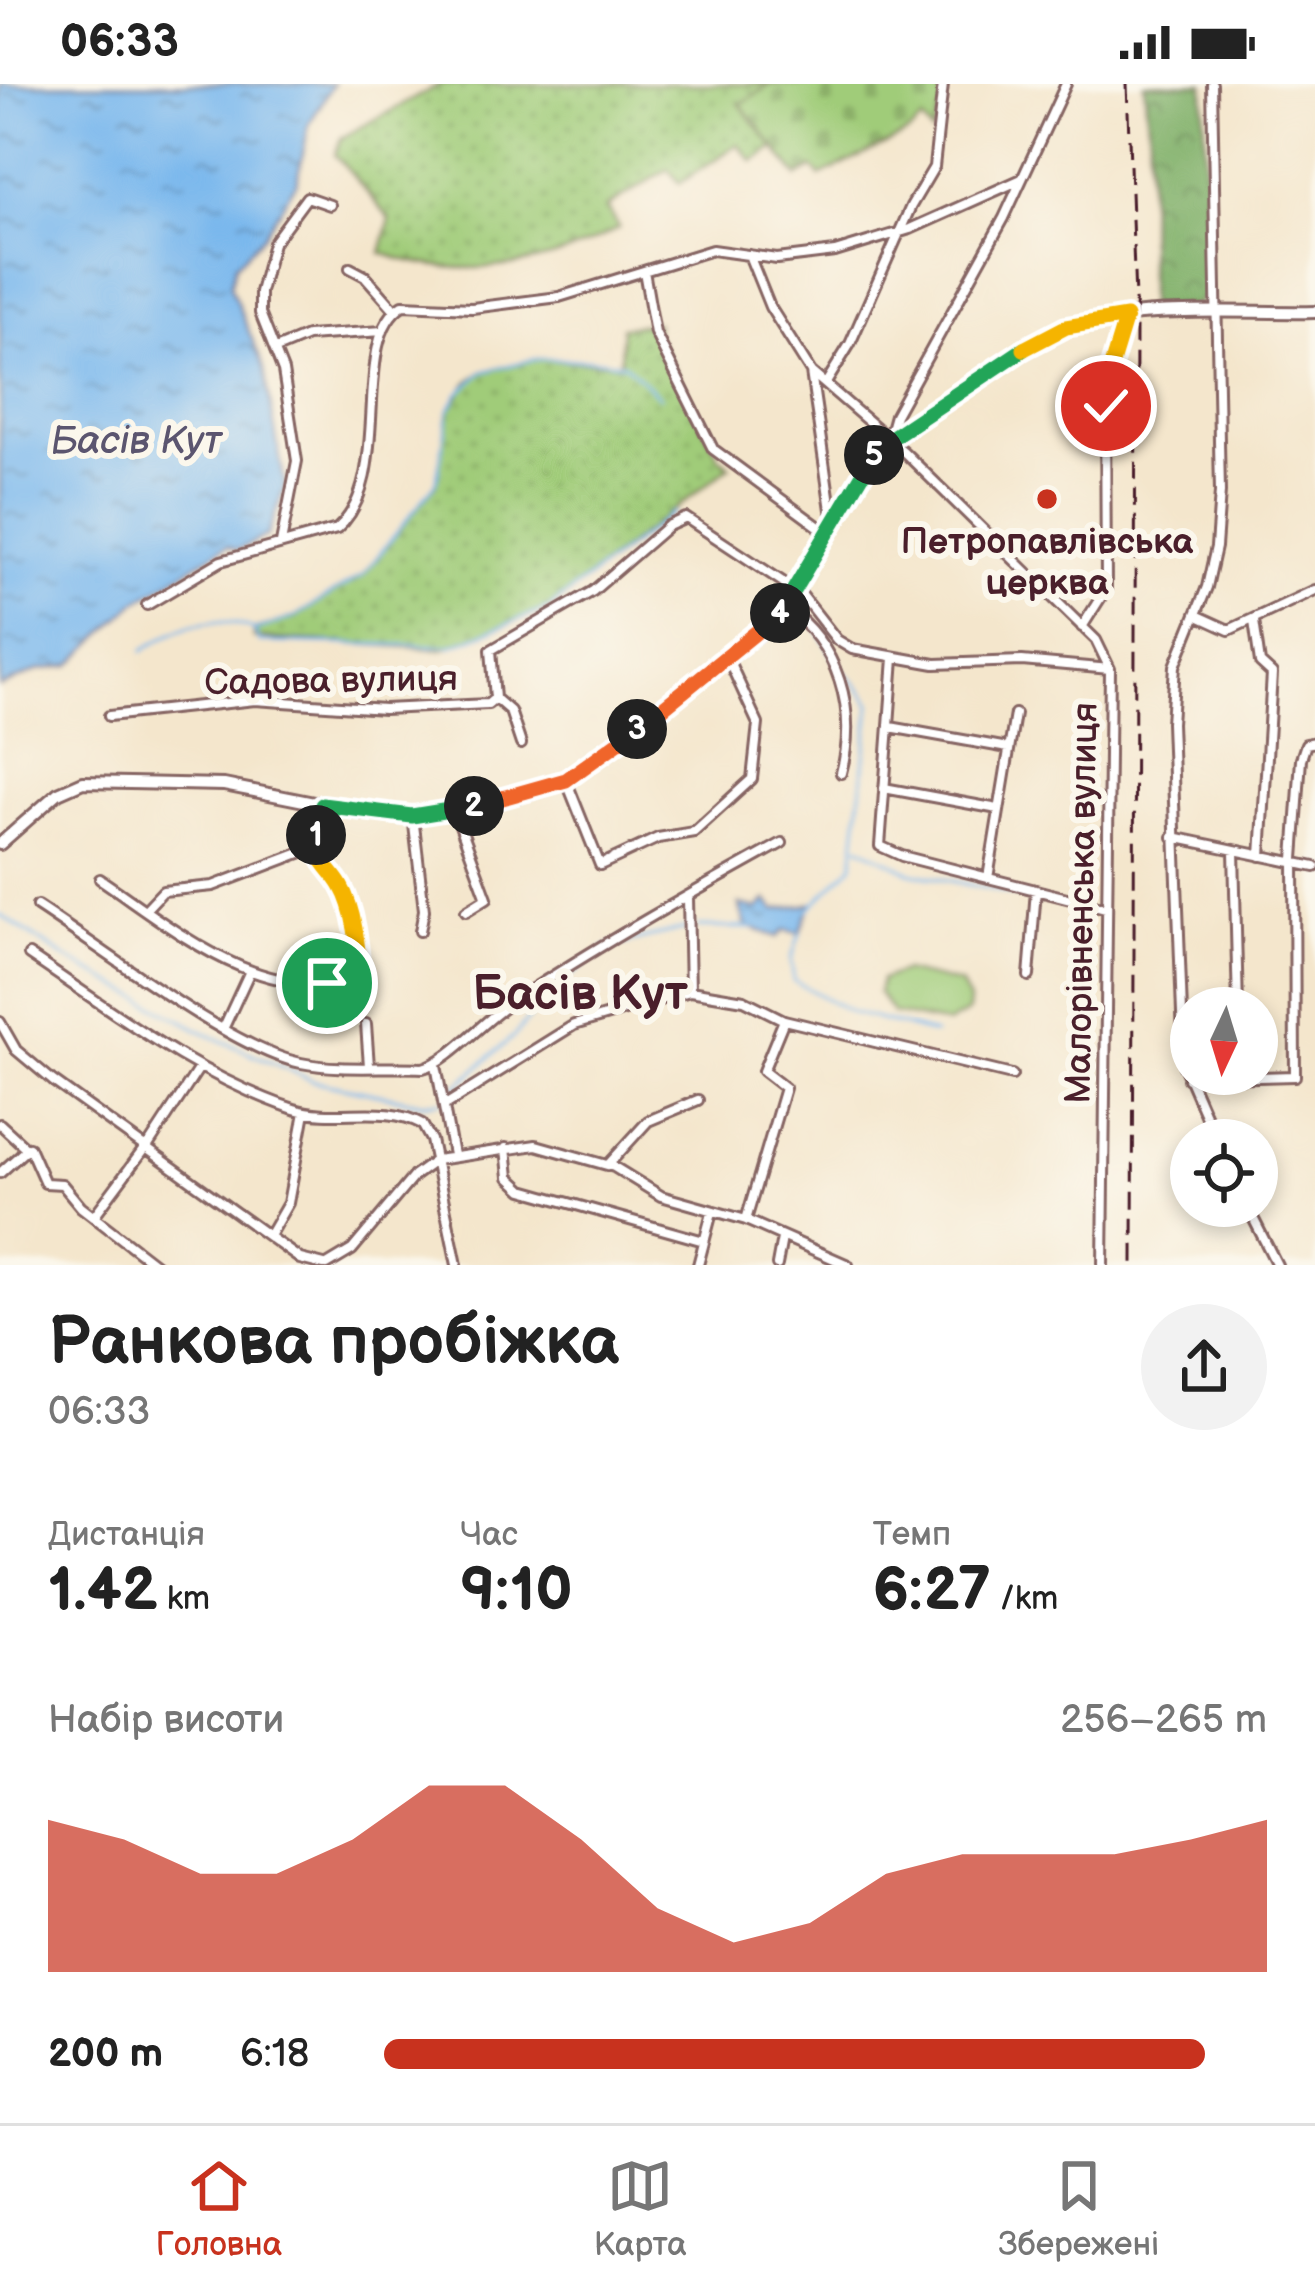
<!DOCTYPE html>
<html lang="uk">
<meta charset="utf-8">
<style>
:root{--surface:#fff;--page:#f2f2f2;--text:#222;--muted:#767676;--line:#e0e0e0;--accent:#c8321e}
body{margin:0;font-family:"Balsamiq Sans",sans-serif;background:var(--page);color:var(--text);height:100vh;display:flex;flex-direction:column;font-size:45px;white-space:nowrap}
*{box-sizing:border-box;margin:0}
p{font-size:39px;color:var(--muted)}
.icon{flex:none;width:66px;height:66px;fill:none;stroke:currentColor;stroke-width:2;stroke-linecap:round;stroke-linejoin:round}
.map{position:relative;height:1181px;overflow:hidden}
.panel{display:flex;flex-direction:column;background:var(--surface);flex:1}
.panel>*{flex:none}
.needle{width:78px;rotate:184deg}
.fabs{position:absolute;left:1170px;top:903px;display:grid;gap:24px}
.fabs a{display:grid;place-items:center;width:108px;height:108px;border-radius:50%;background:var(--surface);box-shadow:0 6px 18px #0003;font-size:60px}
.pin{position:absolute;display:grid;place-items:center;width:102px;height:102px;color:#fff;margin:-51px;border:6px solid #fff;border-radius:50%;box-shadow:0 3px 12px #0007}
.km{position:absolute;width:60px;height:60px;margin:-30px;border-radius:50%;background:#222;color:#fff;font-size:33px;line-height:60px;text-align:center}
.round{display:grid;place-items:center;flex:none;width:126px;height:126px;border-radius:63px;background:var(--page)}
.summary{display:flex;align-items:center;justify-content:space-between;height:204px;padding:0 48px}
h1{font-size:66px;font-weight:700;line-height:90px}
.stats{display:grid;grid-template-columns:repeat(3,1fr);gap:18px;height:204px;padding:12px 48px}
.stats div{display:grid;align-content:center}
.stats b{font-size:60px;font-weight:700}
.stats small{font-size:33px;font-weight:400}
.stats p{font-size:33px}
.chart{height:336px;padding:24px 48px}
.chart p{display:flex;justify-content:space-between}
.chart svg{width:100%;height:216px;margin-top:12px;fill:var(--accent);opacity:.7}
ul{padding:0 48px;list-style:none;font-size:39px}
li{display:grid;grid-template-columns:192px 144px 1fr;align-items:center;height:90px}
li i{height:30px;border-radius:15px;background:var(--accent)}
.status{display:flex;justify-content:space-between;align-items:center;height:84px;padding:0 60px;background:var(--surface);direction:ltr}
.status svg{height:33px;fill:currentColor}
.tab-bar{display:flex;justify-content:space-around;align-items:center;height:168px;border-top:3px solid var(--line);background:var(--surface);font-size:33px;color:var(--muted)}
.tab-bar a{display:grid;justify-items:center;gap:6px}
.tab-bar .current{color:var(--accent)}
.map>svg:first-child{display:block}
.grass{fill:url(#grass-dots);stroke:#757652;stroke-width:3}
.forest{fill:url(#forest-crowns);stroke:#65684a;stroke-width:3}
.cemetery{fill:url(#cemetery-stones);stroke:#757652;stroke-width:3}
.pitch{fill:#a0cc79;stroke:#757652;stroke-width:3}
.water{fill:url(#water-ripples);stroke:#626c8c;stroke-width:3}
.lines{fill:none;stroke-linecap:round;stroke-linejoin:round}
.stream{stroke:#7ab8ed;stroke-width:3}
.minor-casing{stroke:#866563;stroke-width:14}
.major-casing{stroke:#866563;stroke-width:16}
.minor{stroke:#fff;stroke-width:8}
.major{stroke:#fff;stroke-width:10}
.rail{stroke:#4a1f2b;stroke-width:3;stroke-dasharray:18 9;stroke-linecap:butt}
.split-1-casing{stroke:#fff;stroke-width:24}
.split-2-casing{stroke:#fff;stroke-width:24}
.split-3-casing{stroke:#fff;stroke-width:24}
.split-4-casing{stroke:#fff;stroke-width:24}
.split-5-casing{stroke:#fff;stroke-width:24}
.split-6-casing{stroke:#fff;stroke-width:24}
.split-7-casing{stroke:#fff;stroke-width:24}
.split-1{stroke:#f5b400;stroke-width:15}
.split-2{stroke:#22a559;stroke-width:15}
.split-3{stroke:#f0652b;stroke-width:15}
.split-4{stroke:#f0652b;stroke-width:15}
.split-5{stroke:#22a559;stroke-width:15}
.split-6{stroke:#22a559;stroke-width:15}
.split-7{stroke:#f5b400;stroke-width:15}
.poi-dot{fill:#c8321e;stroke:#fbf7ec;stroke-width:4.5}
.labels{text-anchor:middle;stroke-width:12;stroke-linejoin:round;paint-order:stroke}
.poi-label{font-size:36px;font-weight:bold;fill:#4a1f2b;stroke:#fbf7ec}
.street-label{font-size:36px;fill:#4a1f2b;stroke:#fbf7ec}
.water-label{font-size:39px;font-style:italic;fill:#5b556f;stroke:#fbf7ec}
.district-label{font-size:48px;font-weight:bold;fill:#4a1f2b;stroke:#fbf7ec}
</style>
<div class="status"><b>06:33</b><svg viewBox="0 0 49 12"><path d="M0 12V9h3v3zM5 12V6h3v6zM10 12V3h3v9zM15 12V0h3v12zM26 1h20v11H26zM47 4h2v5h-2z"/></svg></div>
<div class="map">
<svg width="1315" height="1181" viewBox="0 0 1315 1181">
<defs>
<pattern id="grass-dots" width="8" height="8" patternUnits="userSpaceOnUse" patternTransform="scale(3)"><rect width="8" height="8" fill="#a0cc79"/><path d="M2 2h.1M6 6h.1" fill="none" stroke="#8baf69" stroke-width="1.8" stroke-linecap="round"/></pattern>
<pattern id="forest-crowns" width="20" height="18" patternUnits="userSpaceOnUse" patternTransform="scale(3)"><rect width="20" height="18" fill="#80b069"/><path d="M2 6a3 3 0 1 1 6 0M12 15a3 3 0 1 1 6 0" fill="none" stroke="#6b8f57"/></pattern>
<pattern id="cemetery-stones" width="16" height="16" patternUnits="userSpaceOnUse" patternTransform="scale(3)"><rect width="16" height="16" fill="#a0cc79"/><path d="M2 7V4a2 2 0 0 1 4 0v3zM10 15v-3a2 2 0 0 1 4 0v3z" fill="#8baf69"/></pattern>
<pattern id="water-ripples" width="26" height="14" patternUnits="userSpaceOnUse" patternTransform="scale(3)"><rect width="26" height="14" fill="#7ab8ed"/><path d="M2 4q2-2 4 0t4 0M15 11q2-2 4 0t4 0" fill="none" stroke="#6695c0"/></pattern>
</defs>
<rect width="100%" height="100%" fill="#fbf7ec"/>
<filter id="ink" filterUnits="userSpaceOnUse"><feTurbulence type="fractalNoise" baseFrequency=".00833" numOctaves="2"/><feDisplacementMap in="SourceGraphic" scale="24" xChannelSelector="R" yChannelSelector="G"/><feConvolveMatrix kernelMatrix="1 2 1 2 8 2 1 2 1" color-interpolation-filters="sRGB"/></filter>
<filter id="wash" filterUnits="userSpaceOnUse"><feTurbulence type="fractalNoise" baseFrequency=".004" numOctaves="4" result="noise"/><feDisplacementMap in="SourceGraphic" scale="48" xChannelSelector="R" yChannelSelector="G"/><feGaussianBlur stdDeviation="2.7" result="paint"/><feColorMatrix in="noise" values="0 0 0 0 0 0 0 0 0 0 0 0 0 0 0 0 0 1.4 0 .05"/><feComposite in="paint" operator="in"/></filter>
<g filter="url(#wash)">
<rect width="100%" height="100%" fill="#f4e6cc"/>
<path class="grass" d="M 441,0 L 771,0 L 741,21 L 775,64 L 753,77 L 738,60 L 680,99 L 668,85 L 607,123 L 619,144 C 545,186 461,196 381,169 L 390,135 L 335,71 L 341,54 Z
M 656,239 L 655,250 L 719,373 L 730,382 L 549,524 L 442,565 L 254,554 L 254,546 L 293,534 L 363,491 L 436,400 L 449,327 L 468,298 L 483,288 L 535,275 L 620,279 L 622,243 Z"/>
<path class="forest" d="M 1144,0 L 1204,0 L 1207,210 L 1193,223 L 1148,223 L 1149,50 Z"/>
<path class="cemetery" d="M 771,0 L 938,0 L 943,18 L 932,49 L 922,37 L 910,48 L 820,92 L 813,84 L 798,93 L 740,20 Z"/>
<path class="pitch" d="M 904,887 L 960,900 L 969,917 L 968,928 L 947,940 L 893,929 L 878,909 L 881,896 Z"/>
<path class="water" d="M 0,0 L 333,0 L 309,40 L 297,98 L 263,152 L 236,180 L 230,202 L 264,284 L 285,402 L 268,451 L 237,466 L 228,462 L 218,467 L 136,518 L 71,581 L 39,586 L 0,603 Z
M 767,816 L 775,826 L 811,820 L 800,849 L 785,846 L 778,853 L 746,842 L 739,821 L 758,825 Z"/>
<g class="lines">
<path class="stream" d="M 799,520 C 821,541 827,567 845,589 C 855,600 863,605 871,620 L 853,781 L 808,826
M 256,546 L 293,534 L 363,491 L 436,399 L 449,327 L 458,310 L 483,288 L 535,275 L 599,276 L 625,280 L 660,313
M 143,567 C 177,542 213,528 254,546 L 259,558 L 451,562 L 549,524 L 674,428
M 859,762 L 910,788 L 1021,812
M 0,831 L 69,876 L 211,952 L 314,997 L 423,1019 L 441,1017
M 698,843 L 754,844
M 800,849 L 791,876 L 794,897 L 851,928 L 934,950
M 450,1008 L 515,951 L 553,906 L 607,863 L 686,845"/>
</g>
</g>
<g filter="url(#ink)">
<g class="lines">
<defs>
<path id="minor" d="M 1212,0 L 1220,408 L 1216,463 L 1207,503 L 1175,582 L 1171,639 L 1184,982 L 1216,1056
M 749,171 L 770,223 L 811,288 L 904,368 L 1096,556 L 1110,585
M 350,184 L 365,192 L 395,226
M 644,187 L 655,249 L 713,365 L 826,448
M 276,265 L 307,252 L 383,247
M 811,288 L 831,426 L 836,431
M 826,299 L 850,260 L 911,122 L 934,83 L 943,0
M 888,356 L 895,331 L 1004,134 L 1066,0
M 281,459 L 297,377 L 283,287 L 260,229 L 260,208 L 273,159 L 307,113 L 330,121
M 147,521 L 221,477 L 337,445 C 396,394 348,255 403,221 L 472,224 L 559,213 L 712,166 L 777,175 L 835,168 L 910,145 L 1022,95
M 784,522 C 839,560 858,627 841,689
M 1196,531 L 1229,546 L 1315,506
M 1254,537 L 1260,579 L 1272,590 L 1261,772
M 1082,543 L 1106,505 L 1105,310 L 1126,233
M 894,574 L 880,762 L 902,772 L 1106,824
M 495,614 L 510,627 L 521,660
M 109,632 L 255,616 L 384,625 L 488,620 L 495,614 L 491,566 L 593,507 L 668,442 L 686,434 L 801,510 L 837,556 L 852,565 L 935,580 L 1022,577 L 1110,585 L 1103,1181
M 890,643 L 1008,664
M 566,696 L 600,781 L 658,754 L 694,748 L 752,695 L 758,640 L 728,575
M 884,704 L 998,725
M 454,725 L 487,814 L 466,827
M 413,732 L 424,826 L 420,847
M 1173,753 L 1315,783
M 1234,767 L 1238,924
M 988,794 L 1015,630
M 100,795 C 173,844 267,926 360,890 C 358,862 355,825 340,801 C 330,784 319,777 314,758
M 688,814 L 690,907
M 37,822 C 102,864 231,965 301,979 C 340,987 383,982 423,984 C 448,978 485,935 511,919 C 599,861 690,810 782,759
M 146,825 L 163,807 L 213,802 L 308,766 L 322,721
M 29,871 C 114,928 196,992 294,1025 C 335,1038 384,1019 422,1040 L 431,1056 L 457,1181
M 1029,892 L 1036,806
M 308,900 L 309,874
M 0,938 L 16,966 L 53,997 L 300,1175 L 324,1181
M 366,940 L 369,982
M 224,943 L 250,887
M 436,981 L 453,1071
M 1188,995 L 1295,992 L 1294,775 L 1301,675 L 1306,660 L 1315,658
M 447,1020 L 574,941 L 690,907 L 744,916 L 784,936 L 1012,991
M 0,1040 L 25,1063
M 148,1062 L 199,984
M 506,1064 L 509,1093 L 523,1106 L 704,1157
M 608,1081 L 648,1037 L 698,1016
M 0,1089 L 29,1063 L 45,1099 L 62,1100 L 81,1123 L 156,1181
M 1247,1122 L 1277,1181
M 94,1132 L 147,1061
M 746,1136 L 785,1004 L 763,987 L 784,936
M 269,1152 L 288,1119 L 305,1028
M 327,1181 L 352,1166 L 414,1092 L 436,1076 L 536,1061 L 614,1083 L 661,1112 L 746,1136 L 848,1181
M 698,1181 L 712,1128
M 777,1181 L 782,1154"/>
<path id="major" d="M 0,760 L 58,709 L 83,698 L 224,701 L 359,728 L 413,732 L 519,712 L 566,696 L 776,537 L 879,364 L 1038,256 C 1110,217 1233,230 1315,228"/>
</defs>
<use href="#minor" class="minor-casing"/>
<use href="#major" class="major-casing"/>
<use href="#minor" class="minor"/>
<use href="#major" class="major"/>
<path class="rail" d="M 1127,0 L 1136,242 L 1133,1181"/>
</g>
</g>
<g class="lines" filter="url(#ink)">
<defs>
<path id="split-1" d="M 316,751 C 314,776 330,783 341,802 C 355,826 358,863 360,890 L 327,899"/>
<path id="split-2" d="M 316,751 L 322,721 L 412,732 L 474,722"/>
<path id="split-3" d="M 474,722 L 566,696 L 637,645"/>
<path id="split-4" d="M 637,645 L 780,529"/>
<path id="split-5" d="M 780,529 L 874,371"/>
<path id="split-6" d="M 874,371 L 888,356 L 1024,265"/>
<path id="split-7" d="M 1024,265 L 1066,243 L 1126,233 L 1108,292 L 1106,322"/>
</defs>
<use href="#split-1" class="split-1-casing"/>
<use href="#split-2" class="split-2-casing"/>
<use href="#split-3" class="split-3-casing"/>
<use href="#split-4" class="split-4-casing"/>
<use href="#split-5" class="split-5-casing"/>
<use href="#split-6" class="split-6-casing"/>
<use href="#split-7" class="split-7-casing"/>
<use href="#split-1" class="split-1"/>
<use href="#split-2" class="split-2"/>
<use href="#split-3" class="split-3"/>
<use href="#split-4" class="split-4"/>
<use href="#split-5" class="split-5"/>
<use href="#split-6" class="split-6"/>
<use href="#split-7" class="split-7"/>
</g>
<circle class="poi-dot" cx="1047" cy="415" r="12"/>
<g class="labels">
<g class="poi-label">
<text x="1047" y="469">Петропавлівська<tspan x="1047" dy="41">церква</tspan></text>
</g>
<g class="street-label">
<text transform="translate(331 595) rotate(-1)" y="13">Садова вулиця</text>
<text transform="translate(1080 819) rotate(-89)" y="13">Малорівненська вулиця</text>
</g>
<g class="water-label">
<text x="136" y="369">Басів Кут</text>
</g>
<g class="district-label">
<text x="580" y="925">Басів Кут</text>
</g>
</g>
</svg>
<div class="fabs">
<a><svg class="needle" viewBox="-14 -14 28 28"><path d="M0-13l5 13h-10z" fill="#e53935"/><path d="M0 13l5-13h-10z" fill="#767676"/></svg></a>
<a><svg class="icon" aria-label="locate" viewBox="0 0 24 24"><circle cx="12" cy="12" r="6"/><path d="M12 2v4M12 18v4M2 12h4M18 12h4"/></svg></a>
</div>
<div class="pin" style="left:327px;top:899px;background:#1e9e55"><svg class="icon" aria-label="arrive" viewBox="0 0 24 24"><path d="M6 21V4h12l-3 4 3 4H6"/></svg></div>
<div class="pin" style="left:1106px;top:322px;background:#d93025"><svg class="icon" aria-label="check" viewBox="0 0 24 24"><path d="M5 12l5 5 9-10"/></svg></div>
<b class="km" style="left:316px;top:751px">1</b>
<b class="km" style="left:474px;top:722px">2</b>
<b class="km" style="left:637px;top:645px">3</b>
<b class="km" style="left:780px;top:529px">4</b>
<b class="km" style="left:874px;top:371px">5</b>
</div>
<section class="panel">
<div class="summary"><div><h1>Ранкова пробіжка</h1><p>06:33</p></div><a class="round"><svg class="icon" aria-label="share" viewBox="0 0 24 24"><path d="M12 15V3M7 8l5-5 5 5M5 13v7h14v-7"/></svg></a></div>
<div class="stats">
<div><p>Дистанція</p><b>1.42<small> km</small></b></div>
<div><p>Час</p><b>9:10</b></div>
<div><p>Темп</p><b>6:27<small> /km</small></b></div>
</div>
<div class="chart"><p><span>Набір висоти</span>256–265 m</p>
<svg viewBox="0 0 160 44" preserveAspectRatio="none"><path d="M0 44V13L10 17L20 24L30 24L40 17L50 6L60 6L70 17L80 31L90 38L100 34L110 24L120 20L130 20L140 20L150 17L160 13V44z"/></svg>
</div>
<ul>
<li><b>200 m</b>6:18<i style="width:93%"></i></li>
</ul>
</section>
<nav class="tab-bar">
<a class="current"><svg class="icon" aria-label="home" viewBox="0 0 24 24"><path d="M3 11l9-7 9 7M6 9v11h12V9"/></svg>Головна</a>
<a><svg class="icon" aria-label="map" viewBox="0 0 24 24"><path d="M3 6l6-2 6 2 6-2v14l-6 2-6-2-6 2zM9 4v14M15 6v14"/></svg>Карта</a>
<a><svg class="icon" aria-label="saved" viewBox="0 0 24 24"><path d="M7 4h10v16l-5-4-5 4z"/></svg>Збережені</a>
</nav>
